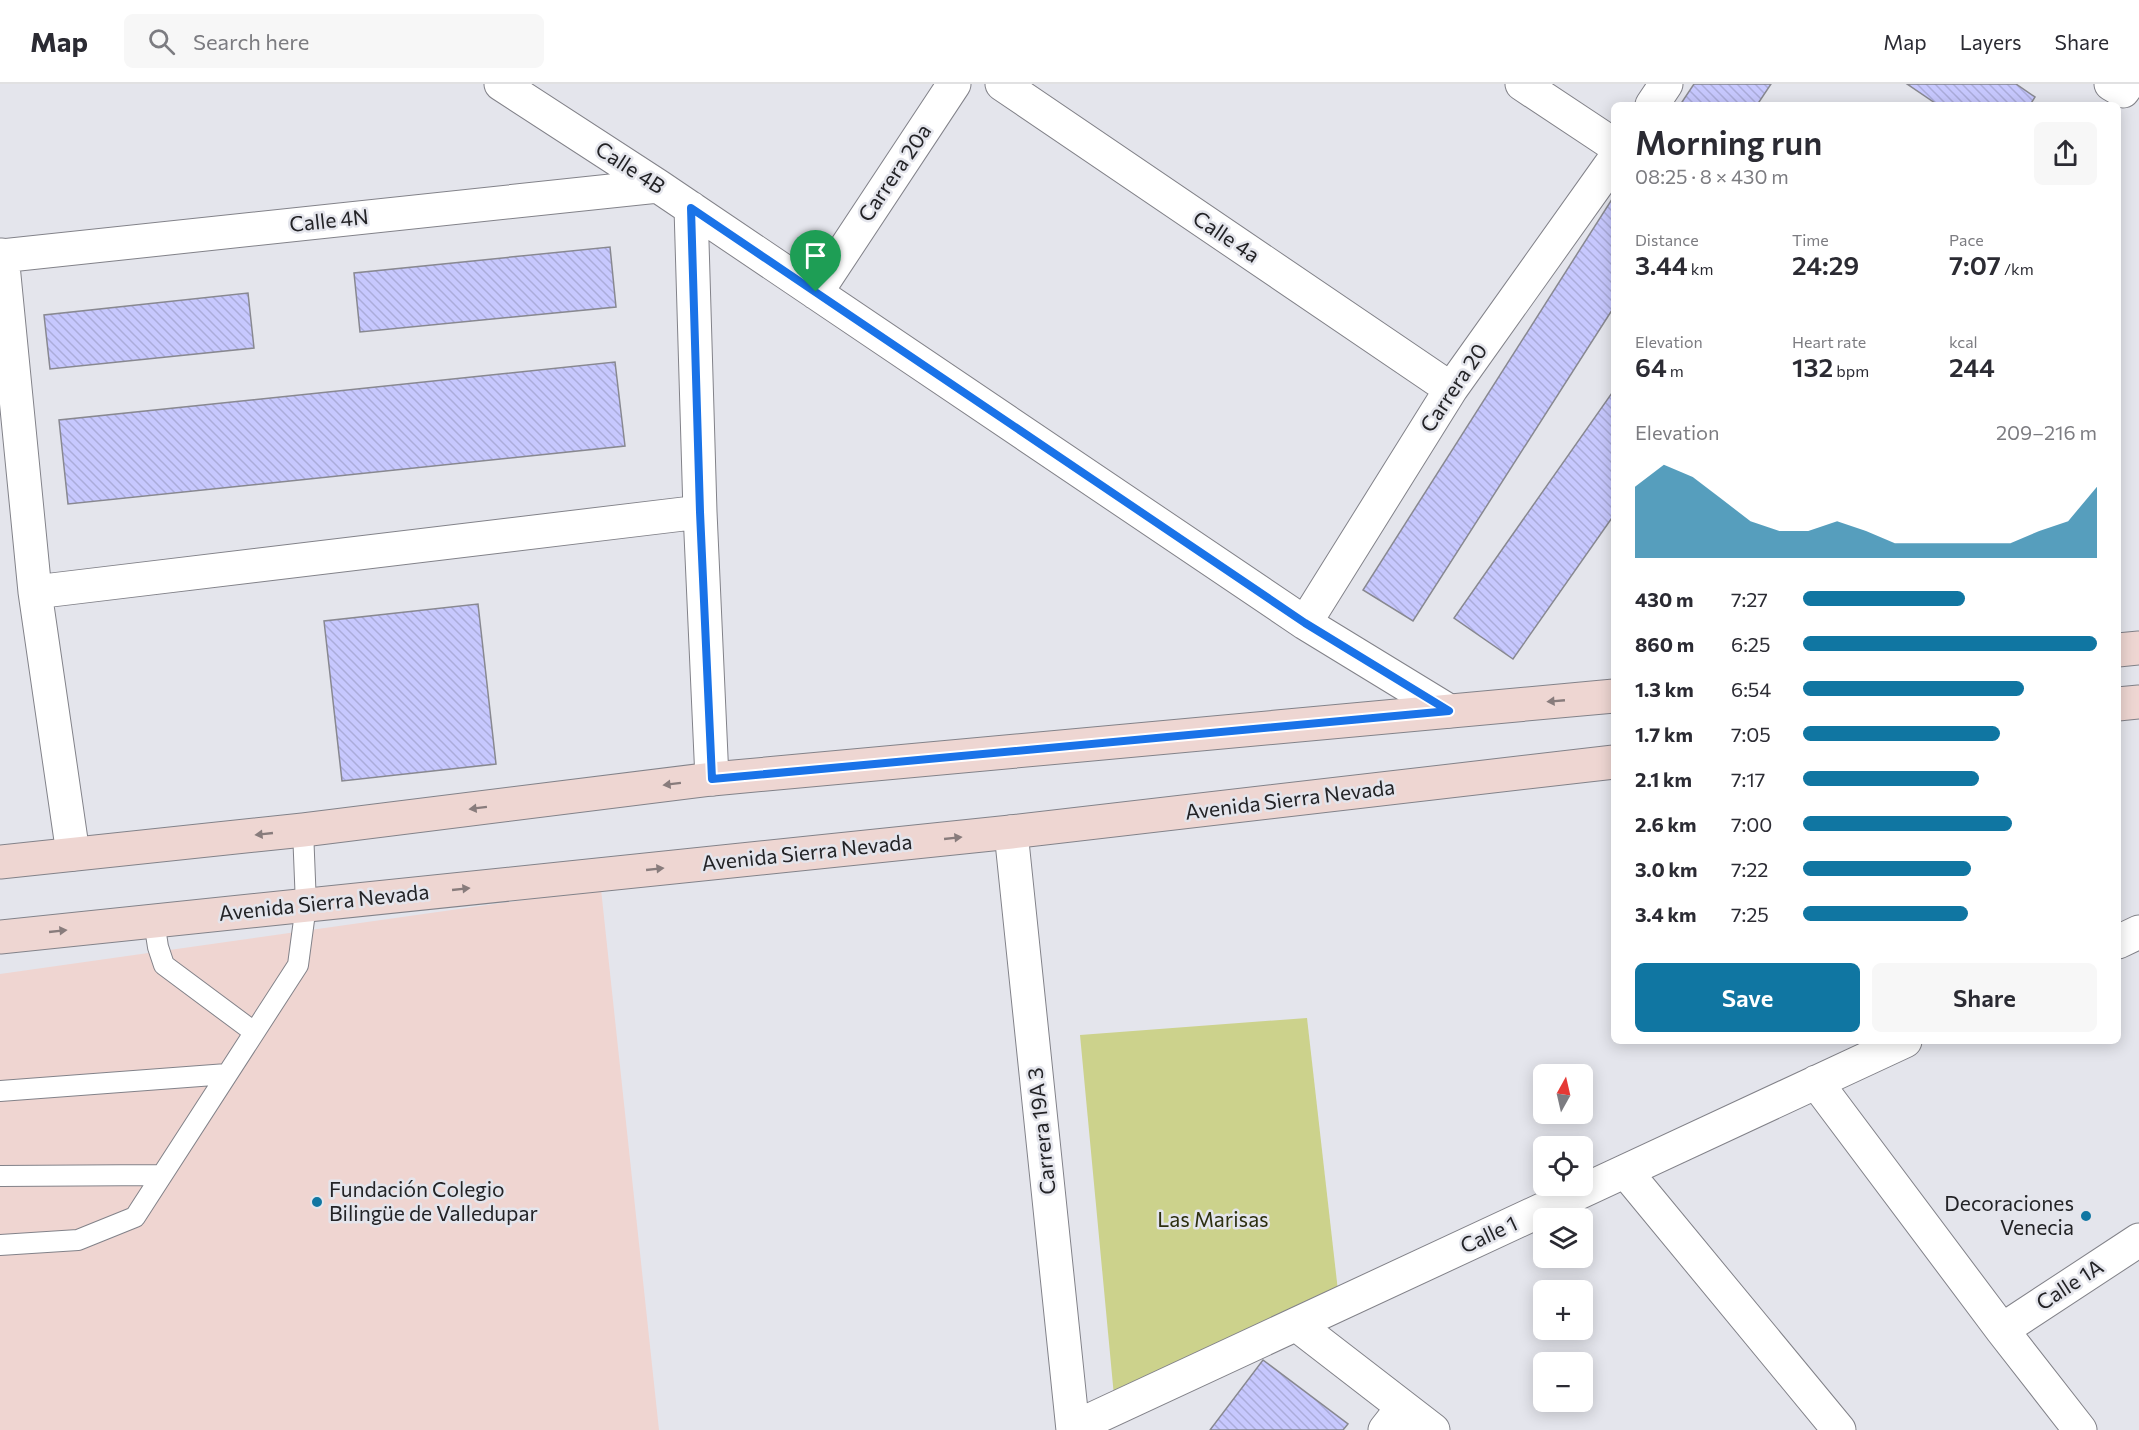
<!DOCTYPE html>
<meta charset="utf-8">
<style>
:root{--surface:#fff;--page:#f7f7f7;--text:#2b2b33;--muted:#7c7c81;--line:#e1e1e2;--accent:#1076a2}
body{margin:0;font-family:Commissioner,sans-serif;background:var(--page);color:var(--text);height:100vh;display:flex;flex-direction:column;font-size:22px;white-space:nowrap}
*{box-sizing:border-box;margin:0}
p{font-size:20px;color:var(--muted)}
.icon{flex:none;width:33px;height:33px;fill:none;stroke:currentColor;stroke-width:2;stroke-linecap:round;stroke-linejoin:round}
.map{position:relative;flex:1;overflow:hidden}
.side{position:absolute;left:1611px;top:18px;width:510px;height:942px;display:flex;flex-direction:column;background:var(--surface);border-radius:9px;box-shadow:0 3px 15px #0003}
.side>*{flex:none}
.needle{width:39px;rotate:8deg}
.buttons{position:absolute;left:1533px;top:980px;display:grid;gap:12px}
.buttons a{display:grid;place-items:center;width:60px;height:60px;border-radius:9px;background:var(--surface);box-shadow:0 3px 15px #0003;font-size:30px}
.pin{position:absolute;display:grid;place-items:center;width:51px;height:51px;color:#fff;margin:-62px -26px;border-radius:50% 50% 50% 0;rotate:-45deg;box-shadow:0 0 6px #0007}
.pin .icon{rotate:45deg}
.round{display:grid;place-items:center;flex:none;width:63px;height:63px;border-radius:9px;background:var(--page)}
.summary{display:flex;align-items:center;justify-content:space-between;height:102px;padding:0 24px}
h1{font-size:33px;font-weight:600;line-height:45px}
.metrics{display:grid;grid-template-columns:repeat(3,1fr);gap:9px;height:102px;padding:6px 24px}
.metrics div{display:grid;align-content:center}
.metrics b{font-size:26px;font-weight:600}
.metrics small{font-size:16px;font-weight:400}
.metrics p{font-size:16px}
.chart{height:168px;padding:12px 24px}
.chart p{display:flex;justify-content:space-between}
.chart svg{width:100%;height:108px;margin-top:6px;fill:var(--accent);opacity:.7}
.cta{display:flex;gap:12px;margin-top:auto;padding:12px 24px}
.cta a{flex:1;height:69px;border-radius:9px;background:var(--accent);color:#fff;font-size:24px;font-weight:600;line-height:69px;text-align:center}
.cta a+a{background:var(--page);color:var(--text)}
ul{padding:0 24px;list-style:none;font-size:20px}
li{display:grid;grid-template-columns:96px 72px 1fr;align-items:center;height:45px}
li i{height:15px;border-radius:8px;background:var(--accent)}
header{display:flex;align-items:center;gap:36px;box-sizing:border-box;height:84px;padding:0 30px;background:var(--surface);border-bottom:2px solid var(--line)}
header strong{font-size:28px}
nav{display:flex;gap:33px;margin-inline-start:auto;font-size:21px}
.search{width:420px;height:54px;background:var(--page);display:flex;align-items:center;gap:15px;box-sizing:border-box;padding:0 21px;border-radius:9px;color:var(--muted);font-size:22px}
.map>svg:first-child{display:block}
.education{fill:#efd5d1}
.park{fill:#ccd28c}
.building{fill:url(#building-back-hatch);stroke:#888890;stroke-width:1.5}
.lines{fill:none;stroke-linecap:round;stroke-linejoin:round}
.service-casing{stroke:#828289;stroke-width:22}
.minor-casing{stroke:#828289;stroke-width:35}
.secondary-casing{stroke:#828289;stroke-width:35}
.service{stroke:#fff;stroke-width:20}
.minor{stroke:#fff;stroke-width:33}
.secondary{stroke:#eed6d2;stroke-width:33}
.oneway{fill:#887c7c}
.route-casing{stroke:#fff;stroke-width:12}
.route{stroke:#1a73e8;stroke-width:8}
.poi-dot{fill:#1076a2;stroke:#e4e5ec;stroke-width:2}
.labels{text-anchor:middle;stroke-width:5;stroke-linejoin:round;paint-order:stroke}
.street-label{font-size:21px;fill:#232326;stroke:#e4e5ec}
.poi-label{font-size:21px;fill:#232326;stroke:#e4e5ec;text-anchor:start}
.park-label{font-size:21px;fill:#2d2f0f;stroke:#e4e5ec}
</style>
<header>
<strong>Map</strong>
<div class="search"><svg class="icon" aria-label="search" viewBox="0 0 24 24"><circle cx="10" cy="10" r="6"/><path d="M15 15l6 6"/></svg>Search here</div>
<nav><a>Map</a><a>Layers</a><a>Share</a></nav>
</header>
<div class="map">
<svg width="2139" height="1346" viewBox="0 0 2139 1346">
<defs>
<pattern id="building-back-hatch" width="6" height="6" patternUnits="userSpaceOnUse" patternTransform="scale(1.5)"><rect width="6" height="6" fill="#c7c8fe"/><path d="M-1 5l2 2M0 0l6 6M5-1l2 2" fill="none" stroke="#abacda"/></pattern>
</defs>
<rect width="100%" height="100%" fill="#e4e5ec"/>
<path class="education" d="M 601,805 L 659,1346 L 0,1346 L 0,890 Z"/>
<path class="park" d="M 1307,934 L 1338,1207 L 1114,1312 L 1080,951 Z"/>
<path class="building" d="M 1694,0 L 1771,0 L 1757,21 L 1680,21 Z
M 1907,0 L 2016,0 L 2035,13 L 2030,21 L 1938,21 Z
M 1614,112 L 1614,223 L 1413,537 L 1363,506 Z
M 610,163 L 616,223 L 360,248 L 354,189 Z
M 248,209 L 254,264 L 50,285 L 44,231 Z
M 615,278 L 625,362 L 68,420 L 59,336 Z
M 1614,306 L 1614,431 L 1513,575 L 1454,534 Z
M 478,520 L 496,680 L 342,697 L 324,537 Z
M 1263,1276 L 1348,1340 L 1343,1346 L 1210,1346 Z"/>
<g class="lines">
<defs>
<path id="service" d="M 154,837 L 158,863 L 164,881 L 254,948
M 0,1007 L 227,990
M 0,1092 L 162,1091
M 0,1161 L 78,1156 L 135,1133 L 298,881 L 306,821 L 303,746"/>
<path id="minor" d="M 501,0 L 658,102 L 1305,539 L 1449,627
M 1002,0 L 1451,305
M 1522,0 L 1614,61
M 2111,0 L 2123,7 L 2128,0
M 1652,21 L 1666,0
M 691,124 L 700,428 L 712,695
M 2,171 L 35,508 L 73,770
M 0,172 L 658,102
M 816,209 L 954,0
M 35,508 L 700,428
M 1305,539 L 1451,305 L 1614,76
M 1011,748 L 1073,1346
M 2118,858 L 2139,848
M 1816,998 L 2002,1246 L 2080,1346
M 1626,1088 L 1839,1346
M 1297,1241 L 1433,1346
M 2002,1246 L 2139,1156
M 1073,1344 L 1905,957
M 1385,1346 L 1403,1323"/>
<path id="secondary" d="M 2118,566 L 2139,564
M 2118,620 L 2139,618
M 0,778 L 303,746 L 712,695 L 1614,612
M 0,853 L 1011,748 L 1614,678"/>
</defs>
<use href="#service" class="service-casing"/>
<use href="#minor" class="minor-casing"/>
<use href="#secondary" class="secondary-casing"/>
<use href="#service" class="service"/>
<use href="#minor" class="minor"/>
<use href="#secondary" class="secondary"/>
</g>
<defs><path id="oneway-solid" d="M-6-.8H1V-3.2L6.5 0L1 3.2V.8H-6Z" transform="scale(1.5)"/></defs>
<g class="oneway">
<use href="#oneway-solid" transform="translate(1556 617) rotate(175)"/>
<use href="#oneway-solid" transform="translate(672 700) rotate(173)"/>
<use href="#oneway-solid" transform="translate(478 724) rotate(173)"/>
<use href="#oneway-solid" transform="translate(264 750) rotate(174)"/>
<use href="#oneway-solid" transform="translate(953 754) rotate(-6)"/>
<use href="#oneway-solid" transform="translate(655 785) rotate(-6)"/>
<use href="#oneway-solid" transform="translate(461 805) rotate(-6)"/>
<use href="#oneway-solid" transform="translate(58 847) rotate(-6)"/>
</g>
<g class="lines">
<defs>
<path id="route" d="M 691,124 L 1305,539 L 1449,627 L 712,695 L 700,428 Z"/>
</defs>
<use href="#route" class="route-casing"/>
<use href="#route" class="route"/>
</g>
<g class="poi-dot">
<circle cx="317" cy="1118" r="6"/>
<circle cx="2086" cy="1132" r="6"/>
</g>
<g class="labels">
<g class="street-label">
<text transform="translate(630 84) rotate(33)" y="7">Calle 4B</text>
<text transform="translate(895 89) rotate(-56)" y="7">Carrera 20a</text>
<text transform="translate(329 137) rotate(-6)" y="7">Calle 4N</text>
<text transform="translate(1226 153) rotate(34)" y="7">Calle 4a</text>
<text transform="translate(1454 304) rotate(-56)" y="7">Carrera 20</text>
<text transform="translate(1290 716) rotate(-7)" y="7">Avenida Sierra Nevada</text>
<text transform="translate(807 769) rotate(-6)" y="7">Avenida Sierra Nevada</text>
<text transform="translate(324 819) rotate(-6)" y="7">Avenida Sierra Nevada</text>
<text transform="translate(1042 1047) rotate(-96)" y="7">Carrera 19A 3</text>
<text transform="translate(1489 1151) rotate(-25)" y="7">Calle 1</text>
<text transform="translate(2070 1201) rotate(-33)" y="7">Calle 1A</text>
</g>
<g class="poi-label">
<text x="329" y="1113">Fundación Colegio<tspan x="329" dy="24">Bilingüe de Valledupar</tspan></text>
<text x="2074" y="1127" text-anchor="end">Decoraciones<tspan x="2074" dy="24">Venecia</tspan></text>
</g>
<g class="park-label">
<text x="1213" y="1143">Las Marisas</text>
</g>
</g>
</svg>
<div class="buttons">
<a><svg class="needle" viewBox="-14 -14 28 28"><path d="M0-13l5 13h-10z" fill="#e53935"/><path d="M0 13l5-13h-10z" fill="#7c7c81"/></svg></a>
<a><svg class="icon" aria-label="locate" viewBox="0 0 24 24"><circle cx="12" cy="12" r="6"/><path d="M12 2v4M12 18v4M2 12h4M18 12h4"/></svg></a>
<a><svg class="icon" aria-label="layers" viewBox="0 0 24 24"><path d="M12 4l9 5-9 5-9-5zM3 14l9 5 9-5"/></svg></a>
<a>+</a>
<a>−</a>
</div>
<div class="pin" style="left:816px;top:208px;background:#1e9e55"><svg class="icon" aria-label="arrive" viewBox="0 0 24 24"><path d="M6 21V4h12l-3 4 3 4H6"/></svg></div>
<section class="side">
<div class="summary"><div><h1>Morning run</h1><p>08:25 · 8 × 430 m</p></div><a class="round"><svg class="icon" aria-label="share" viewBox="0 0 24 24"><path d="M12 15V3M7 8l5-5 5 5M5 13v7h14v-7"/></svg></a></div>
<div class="metrics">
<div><p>Distance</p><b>3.44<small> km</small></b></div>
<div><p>Time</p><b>24:29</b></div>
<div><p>Pace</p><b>7:07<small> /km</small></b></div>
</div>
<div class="metrics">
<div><p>Elevation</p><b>64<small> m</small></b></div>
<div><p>Heart rate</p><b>132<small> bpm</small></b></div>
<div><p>kcal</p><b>244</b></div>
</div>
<div class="chart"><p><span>Elevation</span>209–216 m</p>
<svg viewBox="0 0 160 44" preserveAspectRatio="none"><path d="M0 44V15L10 6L20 11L30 20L40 29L50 33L60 33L70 29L80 33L90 38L100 38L110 38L120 38L130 38L140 33L150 29L160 15V44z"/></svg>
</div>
<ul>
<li><b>430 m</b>7:27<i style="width:55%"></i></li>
<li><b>860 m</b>6:25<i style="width:100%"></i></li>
<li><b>1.3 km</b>6:54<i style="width:75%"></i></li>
<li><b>1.7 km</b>7:05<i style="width:67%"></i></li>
<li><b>2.1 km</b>7:17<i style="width:60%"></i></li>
<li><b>2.6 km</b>7:00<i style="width:71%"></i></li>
<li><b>3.0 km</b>7:22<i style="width:57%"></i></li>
<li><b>3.4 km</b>7:25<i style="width:56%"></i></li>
</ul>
<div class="cta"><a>Save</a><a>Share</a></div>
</section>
</div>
